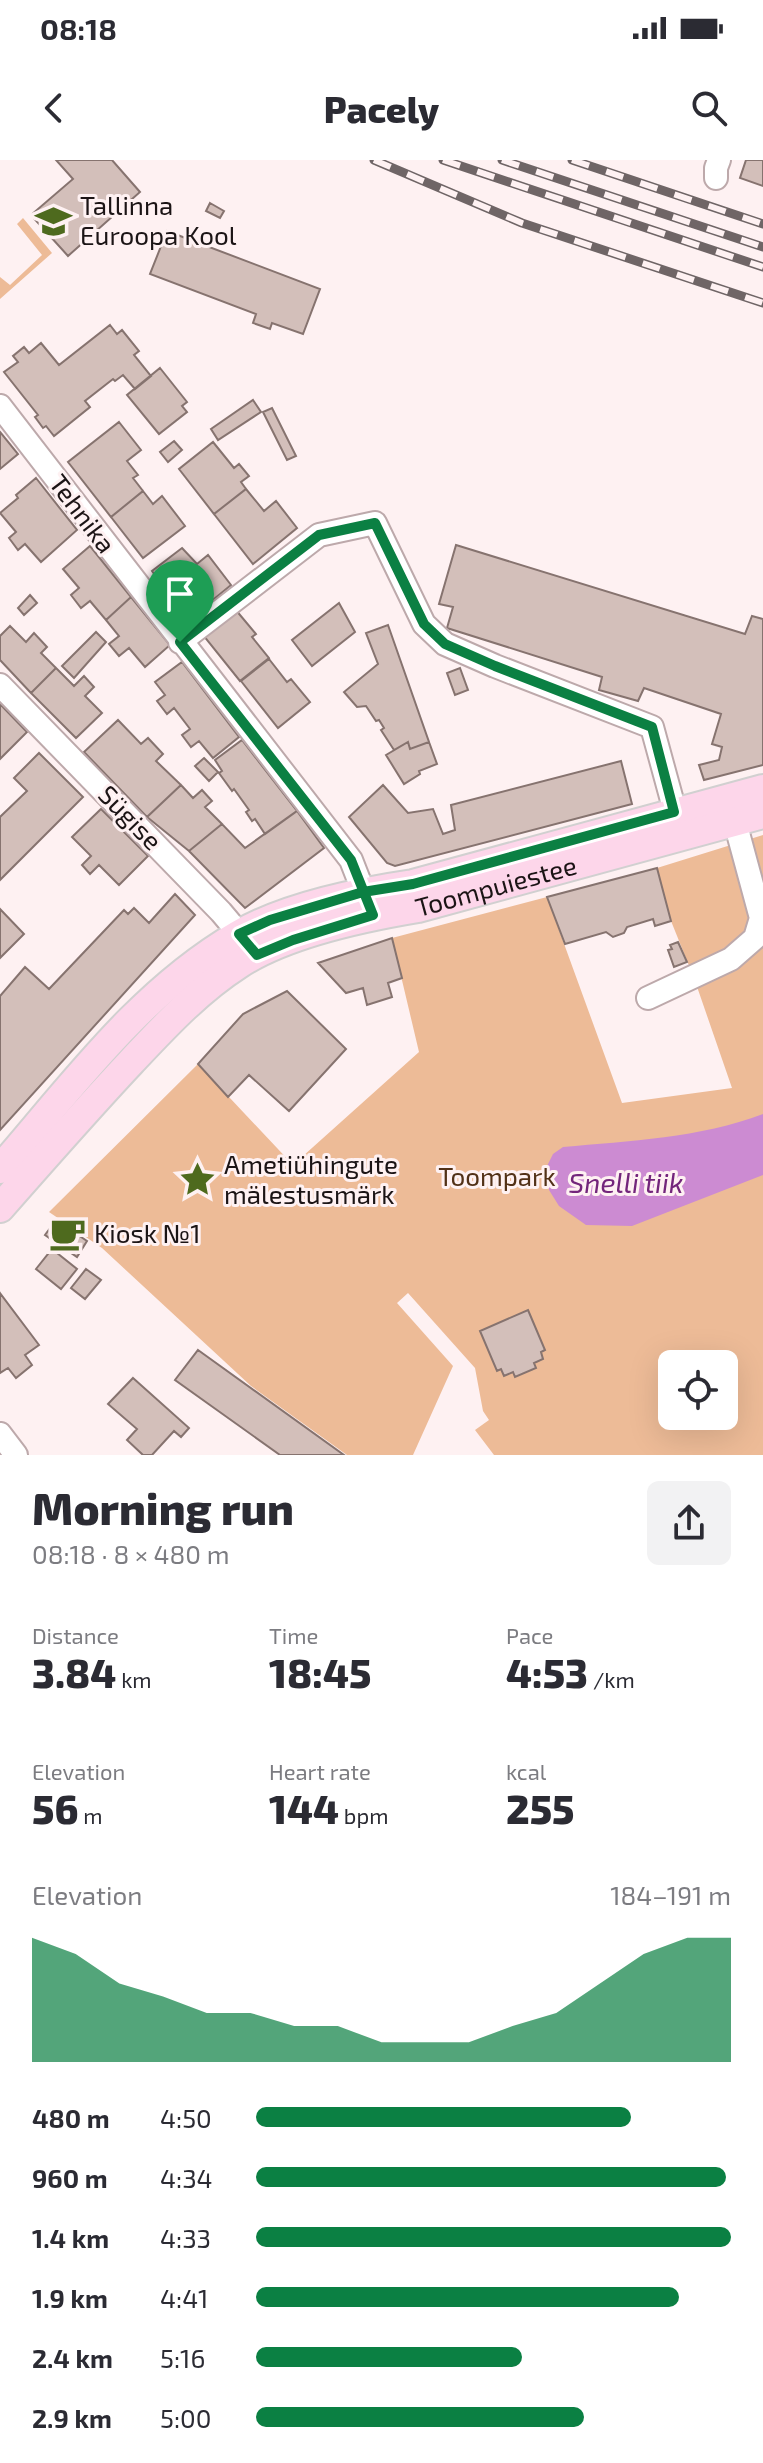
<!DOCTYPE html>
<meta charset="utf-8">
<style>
:root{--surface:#fff;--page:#f2f2f3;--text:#2b2b33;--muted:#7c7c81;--accent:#0b8043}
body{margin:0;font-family:"Exo 2",sans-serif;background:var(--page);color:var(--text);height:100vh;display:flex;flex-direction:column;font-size:30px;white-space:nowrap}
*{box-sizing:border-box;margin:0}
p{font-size:26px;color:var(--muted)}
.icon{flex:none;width:44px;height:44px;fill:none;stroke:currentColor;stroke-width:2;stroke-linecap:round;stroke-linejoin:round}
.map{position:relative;height:1295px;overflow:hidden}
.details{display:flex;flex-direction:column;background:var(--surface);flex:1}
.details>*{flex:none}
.tools{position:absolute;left:658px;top:1190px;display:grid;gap:16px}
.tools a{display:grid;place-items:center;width:80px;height:80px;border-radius:12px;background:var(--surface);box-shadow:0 8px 32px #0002;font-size:40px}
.pin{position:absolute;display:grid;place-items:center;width:68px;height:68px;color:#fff;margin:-82px -34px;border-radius:50% 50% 50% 0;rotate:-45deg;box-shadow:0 0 8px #0007}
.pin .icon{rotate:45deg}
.round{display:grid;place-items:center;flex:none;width:84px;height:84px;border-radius:12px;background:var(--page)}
.overview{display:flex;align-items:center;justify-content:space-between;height:136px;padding:0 32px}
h1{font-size:44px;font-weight:800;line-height:60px}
.metrics{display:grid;grid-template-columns:repeat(3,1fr);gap:12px;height:136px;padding:8px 32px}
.metrics div{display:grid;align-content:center}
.metrics b{font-size:40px;font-weight:800}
.metrics small{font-size:22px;font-weight:400}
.metrics p{font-size:22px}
.chart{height:224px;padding:16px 32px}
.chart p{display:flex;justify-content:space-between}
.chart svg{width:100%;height:144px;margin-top:8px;fill:var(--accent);opacity:.7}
ul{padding:0 32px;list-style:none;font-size:26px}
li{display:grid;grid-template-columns:128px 96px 1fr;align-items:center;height:60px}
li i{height:20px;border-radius:10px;background:var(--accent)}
.status{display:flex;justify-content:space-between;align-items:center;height:56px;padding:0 40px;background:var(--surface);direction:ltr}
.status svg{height:22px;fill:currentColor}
header{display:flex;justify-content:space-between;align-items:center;height:104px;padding:0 32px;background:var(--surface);font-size:36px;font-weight:800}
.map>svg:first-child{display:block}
.green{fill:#edbb97;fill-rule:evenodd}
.water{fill:#cc8bd2}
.building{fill:#d3bfba;stroke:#86736f;stroke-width:2}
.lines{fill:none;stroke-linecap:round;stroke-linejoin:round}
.minor-casing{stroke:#bda9ab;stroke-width:26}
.major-casing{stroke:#d1d0d0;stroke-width:32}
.minor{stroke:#fff;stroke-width:22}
.major{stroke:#fdd6ea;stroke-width:28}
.rail-casing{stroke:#6f6566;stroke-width:9}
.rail{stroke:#fef1f2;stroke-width:6;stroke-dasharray:18;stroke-linecap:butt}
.route-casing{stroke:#fff;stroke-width:16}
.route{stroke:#0b8043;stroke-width:10}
.labels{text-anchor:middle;stroke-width:6;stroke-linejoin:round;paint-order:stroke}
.poi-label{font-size:26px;fill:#1b1415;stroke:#fef1f2;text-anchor:start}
.street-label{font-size:26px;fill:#1b1415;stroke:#fef1f2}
.park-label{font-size:26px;fill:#523117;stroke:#fef1f2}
.water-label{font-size:28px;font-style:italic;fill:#73257b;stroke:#fef1f2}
</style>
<div class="status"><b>08:18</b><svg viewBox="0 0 49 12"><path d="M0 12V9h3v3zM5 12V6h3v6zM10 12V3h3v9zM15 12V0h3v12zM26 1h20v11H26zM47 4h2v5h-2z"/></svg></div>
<header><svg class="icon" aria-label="back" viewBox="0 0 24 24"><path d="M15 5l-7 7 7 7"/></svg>Pacely<svg class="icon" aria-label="search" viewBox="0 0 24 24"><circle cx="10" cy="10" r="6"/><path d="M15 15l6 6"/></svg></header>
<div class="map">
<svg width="763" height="1295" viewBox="0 0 763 1295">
<rect width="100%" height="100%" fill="#fef1f2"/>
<path class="green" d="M 23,58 L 52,93 L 0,139 L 0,117 L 10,125 L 42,95 L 17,64 Z
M 763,675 L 763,1295 L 494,1295 L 475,1270 L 489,1260 L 483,1251 L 475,1208 L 408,1133 L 397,1143 L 453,1206 L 413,1295 L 347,1295 L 251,1226 L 102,1088 L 49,1052 L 198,904 L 293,1005 L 419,892 L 392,778 L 547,737 L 622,943 L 732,928 L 694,818 L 671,761 L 657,708 ZM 672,1204 L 724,1204 L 724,1256 L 672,1256 Z"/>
<path class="water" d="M 763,954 L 763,1015 L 632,1066 L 586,1065 L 559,1046 L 549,1030 L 547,1006 L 553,994 L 563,987 C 629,981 700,978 763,954 Z"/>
<path class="building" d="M 56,0 L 112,0 L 140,32 L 68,96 L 31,55 L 73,19 Z
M 746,0 L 763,0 L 763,26 L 740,18 Z
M 210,43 L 224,51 L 220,58 L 206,51 Z
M 167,71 L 320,129 L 303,174 L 272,163 L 270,169 L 253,163 L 256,154 L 150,114 Z
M 110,165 L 117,174 L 122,170 L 139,191 L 134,195 L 151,216 L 135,229 L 123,215 L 115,221 L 113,219 L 85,241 L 90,247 L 54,276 L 46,266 L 43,268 L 35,257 L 38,255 L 4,212 L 18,202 L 13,196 L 24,187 L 29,193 L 41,183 L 59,205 Z
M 160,208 L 187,242 L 182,246 L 187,252 L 159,274 L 127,235 Z
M 253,240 L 261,252 L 218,280 L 211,269 Z
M 272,248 L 296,296 L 287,300 L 263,252 Z
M 119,262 L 141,290 L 127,301 L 138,315 L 133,318 L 143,331 L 111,357 L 68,302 Z
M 0,272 L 18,294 L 0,309 Z
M 174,281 L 182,290 L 168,302 L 160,292 Z
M 213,282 L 234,308 L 239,304 L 249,316 L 241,322 L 246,329 L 214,354 L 179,309 Z
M 36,318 L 77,370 L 41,402 L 25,384 L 18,390 L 9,378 L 16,372 L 0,353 L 18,338 L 16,335 Z
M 246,329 L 264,351 L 276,341 L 297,368 L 253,404 L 214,354 Z
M 143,331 L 153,344 L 162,336 L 185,366 L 143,398 L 111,357 Z
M 456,385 L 745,474 L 752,456 L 763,459 L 763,605 L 704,620 L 699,605 L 719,600 L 722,587 L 712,584 L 721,554 L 644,528 L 638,541 L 599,530 L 602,517 L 447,468 L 453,447 L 439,444 Z
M 90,386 L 131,437 L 106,460 L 90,441 L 81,448 L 71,435 L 79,428 L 63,409 Z
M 182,388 L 197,404 L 208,395 L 231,425 L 191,458 L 177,441 L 174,442 L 152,411 Z
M 30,435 L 37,443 L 24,455 L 18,448 Z
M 131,437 L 170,485 L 145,507 L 129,488 L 119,496 L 109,484 L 119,476 L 106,460 Z
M 339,443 L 355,472 L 312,506 L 292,480 Z
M 235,449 L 256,474 L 252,477 L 269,498 L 240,521 L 203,475 Z
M 388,465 L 429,582 L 410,589 L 408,582 L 394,590 L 381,570 L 384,568 L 379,560 L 376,561 L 366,546 L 357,547 L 344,532 L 378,504 L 366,473 Z
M 10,466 L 26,482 L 34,473 L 47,487 L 41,493 L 56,508 L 31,533 L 0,500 L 0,476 Z
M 96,472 L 106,482 L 74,518 L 62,506 Z
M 269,499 L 287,522 L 291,519 L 310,542 L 278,568 L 241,521 Z
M 182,502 L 239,577 L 213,598 L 199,581 L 191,587 L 182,575 L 190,569 L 174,548 L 167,554 L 157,541 L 165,535 L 155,522 Z
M 56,508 L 74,526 L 84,516 L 94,527 L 85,536 L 102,553 L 76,578 L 31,533 Z
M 460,508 L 468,530 L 455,535 L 447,513 Z
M 0,544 L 27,572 L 0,599 Z
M 118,560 L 141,584 L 148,578 L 163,594 L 156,601 L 181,625 L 147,657 L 84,592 Z
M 242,580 L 297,651 L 265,674 L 255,659 L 252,661 L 246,652 L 249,650 L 234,629 L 232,631 L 219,613 L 222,611 L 215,600 Z
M 408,582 L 410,589 L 429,582 L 437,604 L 419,611 L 420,614 L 404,624 L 386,595 Z
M 39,593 L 83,637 L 0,720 L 0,657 L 27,631 L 14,618 Z
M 204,598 L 218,612 L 209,621 L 195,606 Z
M 621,601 L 632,644 L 395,706 L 387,703 L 349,657 L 383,625 L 408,653 L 433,649 L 443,674 L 455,670 L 451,645 Z
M 181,625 L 193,638 L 202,630 L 212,641 L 205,647 L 222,664 L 189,691 L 147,657 Z
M 101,649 L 148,696 L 119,725 L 99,705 L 90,714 L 82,705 L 91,696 L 72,677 Z
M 297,651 L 324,688 L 245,748 L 189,691 L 222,664 L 245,688 Z
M 657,708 L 671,761 L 655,766 L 653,759 L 627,767 L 624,773 L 613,777 L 606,772 L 565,784 L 547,737 Z
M 175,734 L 195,755 L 0,970 L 0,836 L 25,807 L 49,829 L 124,750 L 128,754 L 134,748 L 149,763 Z
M 0,749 L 24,774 L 0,798 Z
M 392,778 L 402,818 L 388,823 L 392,837 L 367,845 L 363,828 L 346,833 L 318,803 Z
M 678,782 L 687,802 L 674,807 L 668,790 L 672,789 L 670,785 Z
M 287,831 L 346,889 L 289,951 L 249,915 L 228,937 L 198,904 L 243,854 Z
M 56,1060 L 87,1081 L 77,1097 L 45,1075 Z
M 52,1089 L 77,1109 L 61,1129 L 36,1109 Z
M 86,1109 L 101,1120 L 85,1139 L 71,1128 Z
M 0,1133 L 39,1185 L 25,1195 L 32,1205 L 16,1218 L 8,1208 L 0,1213 Z
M 528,1150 L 545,1190 L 541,1192 L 543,1199 L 534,1203 L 536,1208 L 515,1217 L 513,1212 L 504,1216 L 501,1209 L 497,1211 L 480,1171 Z
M 198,1190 L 344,1295 L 280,1295 L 175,1220 Z
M 133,1218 L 189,1268 L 181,1277 L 174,1271 L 152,1295 L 143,1295 L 127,1280 L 137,1269 L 108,1244 Z"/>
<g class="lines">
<defs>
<path id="minor" d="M 716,18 L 716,8 L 719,0
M 0,246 L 351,700 L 369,746
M 180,482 L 319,375 L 375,363 L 424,464 L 445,484 L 495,506 L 652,567 L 679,666
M 0,525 L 221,752 L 248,784
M 648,838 L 731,799 L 755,778 L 761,758 L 735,662
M 0,1274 L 16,1295"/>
<g id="major">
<path d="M 0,1009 C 73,925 140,832 238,775 C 285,747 359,732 413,724 L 763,629"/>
<path id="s1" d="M 0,1048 C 43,999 86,950 131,902 C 164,867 197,831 239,804 C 285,774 364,757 418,748 L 763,654"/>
</g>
</defs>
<use href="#minor" class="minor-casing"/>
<use href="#major" class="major-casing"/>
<use href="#minor" class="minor"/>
<use href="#major" class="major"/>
<defs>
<path id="rail" d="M 374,0 L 522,63 L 763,143
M 443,0 L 763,107
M 502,0 L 763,87
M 572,0 L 763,64"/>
</defs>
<use href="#rail" class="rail-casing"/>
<use href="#rail" class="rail"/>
</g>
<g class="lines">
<defs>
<path id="route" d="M 180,482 L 351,700 L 373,755 L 293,780 L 257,795 L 239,774 L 270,760 L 363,732 L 413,724 L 674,652 L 652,567 L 495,506 L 445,484 L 424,464 L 375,363 L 319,375 L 180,482"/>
</defs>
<use href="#route" class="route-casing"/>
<use href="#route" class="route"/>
</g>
<defs>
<symbol id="school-bare" viewBox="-9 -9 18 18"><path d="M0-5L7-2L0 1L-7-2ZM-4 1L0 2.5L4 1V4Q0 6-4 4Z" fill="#4e6a1e" stroke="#fef1f2" stroke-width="2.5" paint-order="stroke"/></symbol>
<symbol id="sight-bare" viewBox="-9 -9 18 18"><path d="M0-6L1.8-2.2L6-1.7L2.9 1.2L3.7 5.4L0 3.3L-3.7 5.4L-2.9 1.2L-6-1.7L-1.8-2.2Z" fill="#4e6a1e" stroke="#fef1f2" stroke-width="2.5" paint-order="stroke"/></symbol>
<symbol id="cafe-bare" viewBox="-9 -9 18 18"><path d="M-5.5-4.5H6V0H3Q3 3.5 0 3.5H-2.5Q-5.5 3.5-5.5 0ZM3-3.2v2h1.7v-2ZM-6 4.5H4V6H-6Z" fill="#4e6a1e" stroke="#fef1f2" stroke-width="2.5" paint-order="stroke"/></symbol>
</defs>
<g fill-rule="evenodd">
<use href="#school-bare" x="28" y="36" width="51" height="51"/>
<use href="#sight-bare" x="172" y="994" width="51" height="51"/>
<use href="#cafe-bare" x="42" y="1048" width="51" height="51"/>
</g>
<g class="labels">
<g class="poi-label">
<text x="80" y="55">Tallinna<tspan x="80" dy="30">Euroopa Kool</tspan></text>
<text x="224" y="1014">Ametiühingute<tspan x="224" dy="30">mälestusmärk</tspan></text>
<text x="94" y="1083">Kiosk №1</text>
</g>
<g class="street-label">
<text transform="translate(82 354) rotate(53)" y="9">Tehnika</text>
<text transform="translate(130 658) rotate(46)" y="9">Sügise</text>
<text dy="9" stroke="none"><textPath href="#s1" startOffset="612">Toompuiestee</textPath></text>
</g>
<g class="park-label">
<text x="497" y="1026">Toompark</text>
</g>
<g class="water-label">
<text x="626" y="1033">Snelli tiik</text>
</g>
</g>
</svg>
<div class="tools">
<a><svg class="icon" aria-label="locate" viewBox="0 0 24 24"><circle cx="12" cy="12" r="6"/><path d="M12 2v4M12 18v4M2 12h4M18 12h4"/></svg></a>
</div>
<div class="pin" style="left:180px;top:482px;background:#1e9e55"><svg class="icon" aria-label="arrive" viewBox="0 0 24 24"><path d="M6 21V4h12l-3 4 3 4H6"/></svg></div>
</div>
<section class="details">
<div class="overview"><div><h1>Morning run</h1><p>08:18 · 8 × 480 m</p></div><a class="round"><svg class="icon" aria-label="share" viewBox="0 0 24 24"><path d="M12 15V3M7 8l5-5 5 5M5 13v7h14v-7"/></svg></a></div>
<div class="metrics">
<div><p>Distance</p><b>3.84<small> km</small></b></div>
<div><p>Time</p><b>18:45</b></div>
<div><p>Pace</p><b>4:53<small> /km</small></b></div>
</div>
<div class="metrics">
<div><p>Elevation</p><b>56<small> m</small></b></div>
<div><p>Heart rate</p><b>144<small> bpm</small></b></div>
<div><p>kcal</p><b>255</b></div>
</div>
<div class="chart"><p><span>Elevation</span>184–191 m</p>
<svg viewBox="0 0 160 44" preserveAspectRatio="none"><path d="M0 44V6L10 11L20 20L30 24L40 29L50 29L60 33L70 33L80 38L90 38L100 38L110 33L120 29L130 20L140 11L150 6L160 6V44z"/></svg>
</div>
<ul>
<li><b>480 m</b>4:50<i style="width:79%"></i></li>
<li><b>960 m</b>4:34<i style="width:99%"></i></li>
<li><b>1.4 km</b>4:33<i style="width:100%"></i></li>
<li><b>1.9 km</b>4:41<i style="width:89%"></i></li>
<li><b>2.4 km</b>5:16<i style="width:56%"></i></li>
<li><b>2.9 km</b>5:00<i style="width:69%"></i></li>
</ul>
</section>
